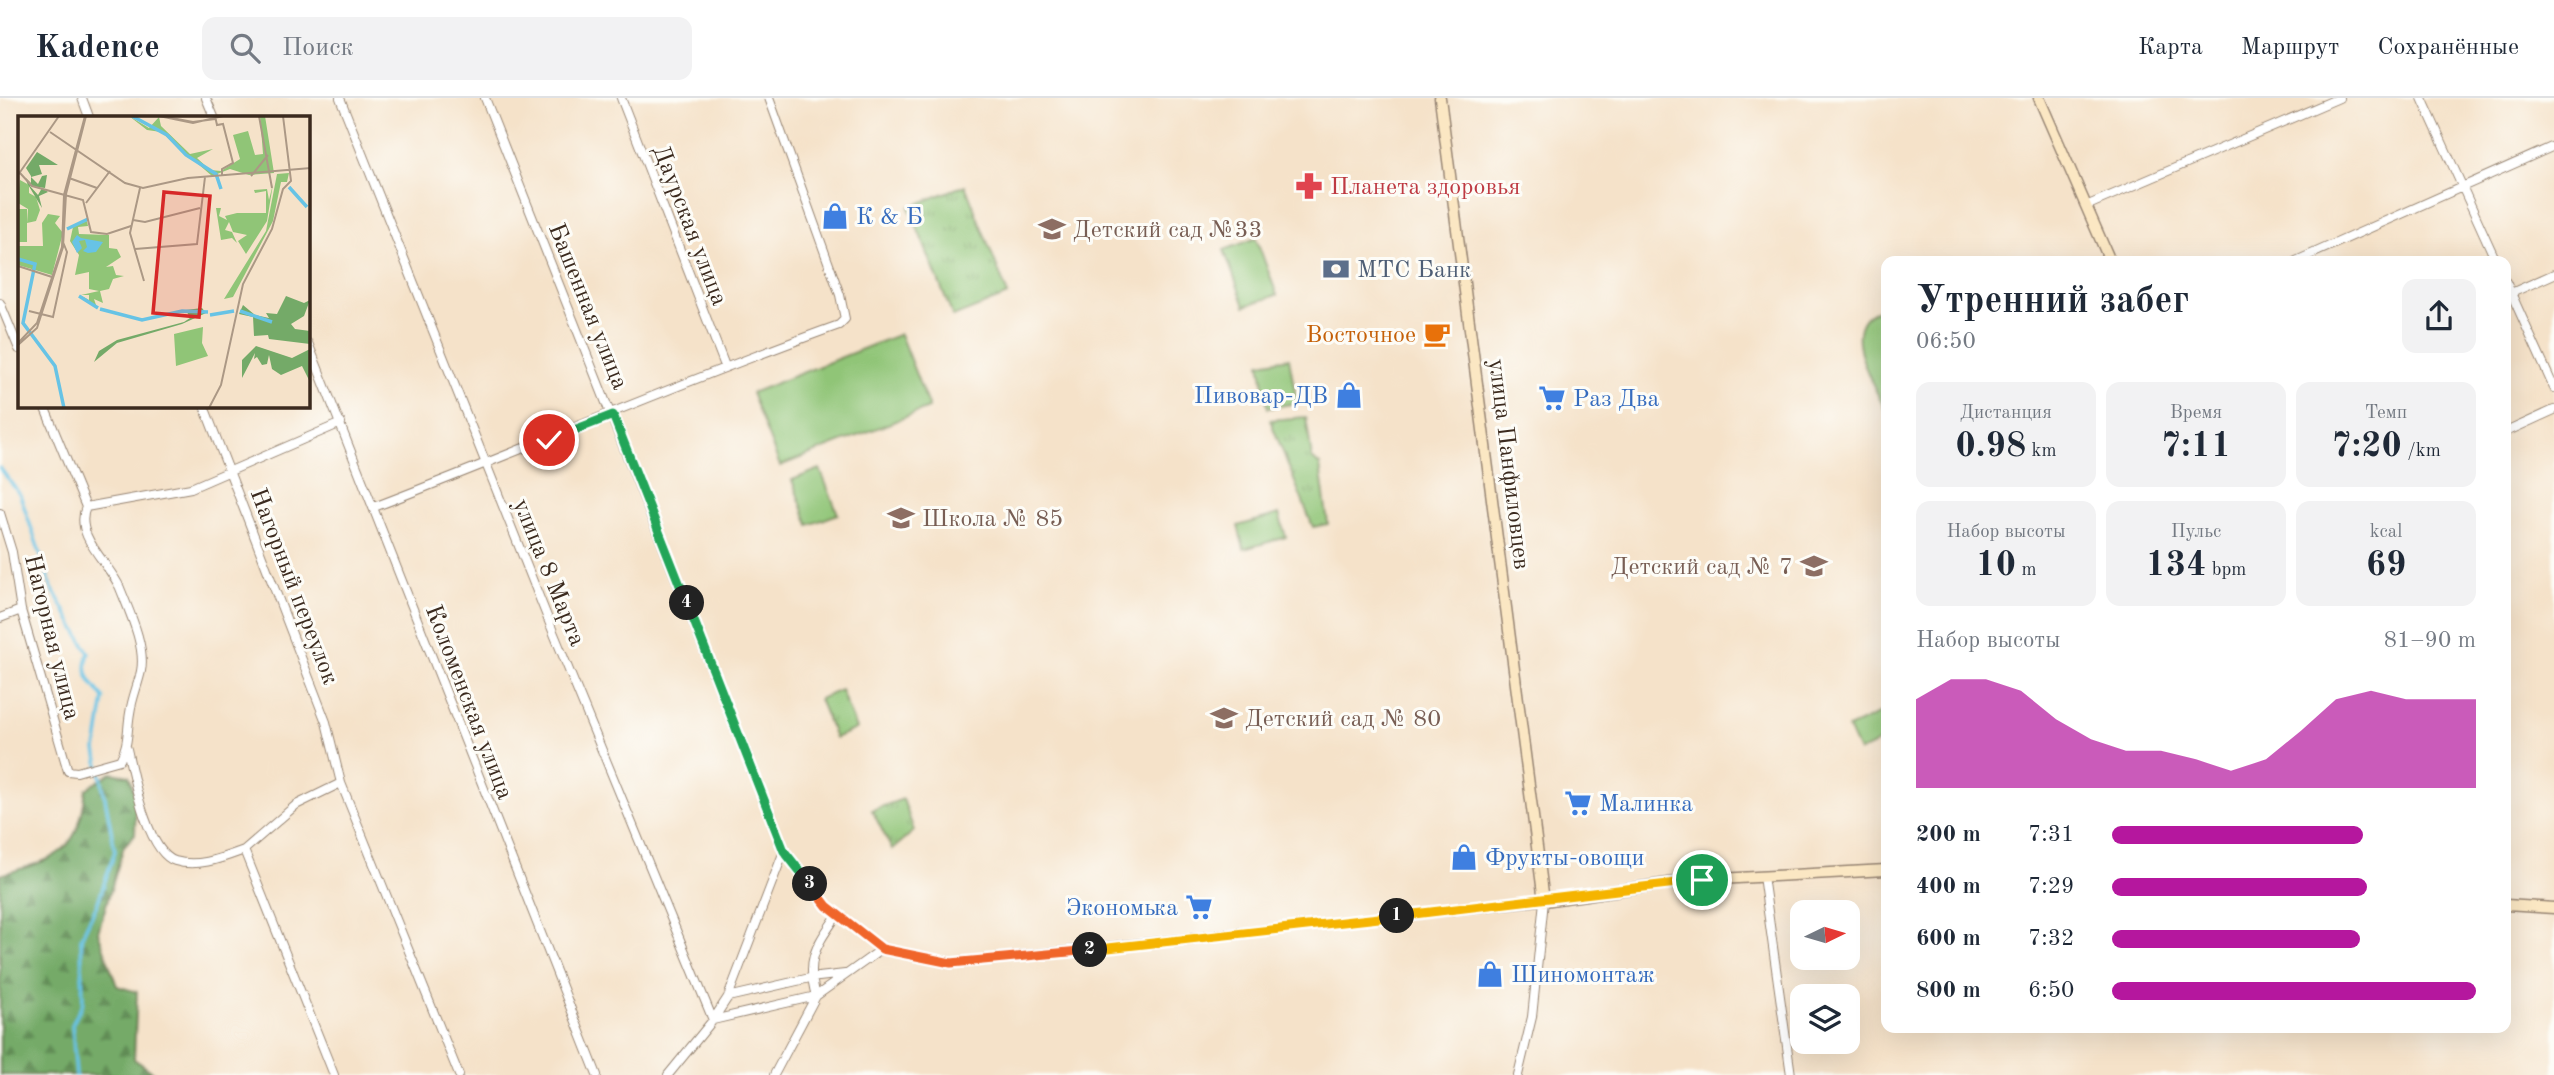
<!DOCTYPE html>
<html lang="ru">
<meta charset="utf-8">
<style>
:root{--surface:#fff;--page:#f2f2f3;--text:#1f2937;--muted:#747a83;--line:#e0e1e3;--accent:#b5179e}
body{margin:0;font-family:"Old Standard TT",serif;background:var(--page);color:var(--text);height:100vh;display:flex;flex-direction:column;font-size:26px;white-space:nowrap}
*{box-sizing:border-box;margin:0}
p{font-size:23px;color:var(--muted)}
.icon{flex:none;width:38px;height:38px;fill:none;stroke:currentColor;stroke-width:2;stroke-linecap:round;stroke-linejoin:round}
.map{position:relative;flex:1;overflow:hidden}
.drawer{position:absolute;left:1881px;top:158px;width:630px;height:777px;display:flex;flex-direction:column;background:var(--surface);border-radius:14px;box-shadow:0 7px 28px #0002}
.drawer>*{flex:none}
.needle{width:46px;rotate:85deg}
.tools{position:absolute;left:1790px;top:802px;display:grid;gap:14px}
.tools a{display:grid;place-items:center;width:70px;height:70px;border-radius:14px;background:var(--surface);box-shadow:0 7px 28px #0002;font-size:35px}
.pin{position:absolute;display:grid;place-items:center;width:60px;height:60px;color:#fff;margin:-30px;border:4px solid #fff;border-radius:50%;box-shadow:0 2px 7px #0007}
.km{position:absolute;width:35px;height:35px;margin:-18px;border-radius:50%;background:#222;color:#fff;font-size:19px;line-height:35px;text-align:center}
.round{display:grid;place-items:center;flex:none;width:74px;height:74px;border-radius:14px;background:var(--page)}
.overview{display:flex;align-items:center;justify-content:space-between;height:119px;padding:0 35px}
h1{font-size:38px;font-weight:800;line-height:52px}
.metrics{display:grid;grid-template-columns:repeat(3,1fr);gap:10px;height:119px;padding:7px 35px}
.metrics div{display:grid;align-content:center;border-radius:14px;background:var(--page);text-align:center}
.metrics b{font-size:35px;font-weight:800}
.metrics small{font-size:19px;font-weight:400}
.metrics p{font-size:19px}
.chart{height:196px;padding:14px 35px}
.chart p{display:flex;justify-content:space-between}
.chart svg{width:100%;height:126px;margin-top:7px;fill:var(--accent);opacity:.7}
ul{padding:0 35px;list-style:none;font-size:23px}
li{display:grid;grid-template-columns:112px 84px 1fr;align-items:center;height:52px}
li i{height:18px;border-radius:9px;background:var(--accent)}
header{display:flex;align-items:center;gap:42px;box-sizing:border-box;height:98px;padding:0 35px;background:var(--surface);border-bottom:2px solid var(--line)}
header strong{font-size:33px}
nav{display:flex;gap:38px;margin-inline-start:auto;font-size:24px}
.search{width:490px;height:63px;background:var(--page);display:flex;align-items:center;gap:18px;box-sizing:border-box;padding:0 24px;border-radius:14px;color:var(--muted);font-size:26px}
.map>svg:first-child{display:block}
.forest{fill:url(#forest-firs);stroke:#586a43;stroke-width:2}
.park{fill:url(#park-tufts);stroke:#66784a;stroke-width:2}
.garden{fill:#90c577;stroke:#66784a;stroke-width:2}
.lines{fill:none;stroke-linecap:round;stroke-linejoin:round}
.stream{stroke:#67c3e5;stroke-width:3.5}
.street-casing{stroke:#988674;stroke-width:10}
.secondary-casing{stroke:#988674;stroke-width:13}
.street{stroke:#fff;stroke-width:8}
.secondary{stroke:#fbe7c3;stroke-width:10}
.split-1-casing{stroke:#fff;stroke-width:14}
.split-2-casing{stroke:#fff;stroke-width:14}
.split-3-casing{stroke:#fff;stroke-width:14}
.split-4-casing{stroke:#fff;stroke-width:14}
.split-5-casing{stroke:#fff;stroke-width:14}
.split-1{stroke:#f5b400;stroke-width:9}
.split-2{stroke:#f5b400;stroke-width:9}
.split-3{stroke:#f0652b;stroke-width:9}
.split-4{stroke:#22a559;stroke-width:9}
.split-5{stroke:#22a559;stroke-width:9}
.labels{text-anchor:middle;stroke-width:6;stroke-linejoin:round;paint-order:stroke}
.health-label{font-size:24px;fill:#be3a42;stroke:#fdfcf7;text-anchor:start}
.shop-label{font-size:24px;fill:#366cbe;stroke:#fdfcf7;text-anchor:start}
.street-label{font-size:24px;fill:#3b2a1e;stroke:#fdfcf7}
.education-label{font-size:24px;fill:#785e54;stroke:#fdfcf7;text-anchor:start}
.service-label{font-size:24px;fill:#4e5e75;stroke:#fdfcf7;text-anchor:start}
.food-label{font-size:24px;fill:#c56008;stroke:#fdfcf7;text-anchor:end}
.inset-river{fill:none;stroke:#67c3e5;stroke-width:3.5}
.inset-road{fill:none;stroke:#ab9885;stroke-width:2}
.view{fill:#d62828;fill-opacity:0.15;stroke:#d62828;stroke-width:3.5}
.inset-edge{fill:none;stroke:#3b2a1e;stroke-width:3.5}
</style>
<header>
<strong>Kadence</strong>
<div class="search"><svg class="icon" aria-label="search" viewBox="0 0 24 24"><circle cx="10" cy="10" r="6"/><path d="M15 15l6 6"/></svg>Поиск</div>
<nav><a>Карта</a><a>Маршрут</a><a>Сохранённые</a></nav>
</header>
<div class="map">
<svg width="2554" height="977" viewBox="0 0 2554 977">
<defs>
<pattern id="forest-firs" width="22" height="20" patternUnits="userSpaceOnUse" patternTransform="scale(1.75)"><rect width="22" height="20" fill="#74aa68"/><path d="M5 1l3.5 6h-7zM16 11l3.5 6h-7z" fill="#608b55"/></pattern>
<pattern id="park-tufts" width="24" height="20" patternUnits="userSpaceOnUse" patternTransform="scale(1.75)"><rect width="24" height="20" fill="#90c577"/><path d="M3 7l-1-3M5 7V3M7 7l1-3M15 17l-1-3M17 17v-4M19 17l1-3" fill="none" stroke="#77a061"/></pattern>
</defs>
<rect width="100%" height="100%" fill="#fdfcf7"/>
<filter id="ink" filterUnits="userSpaceOnUse"><feTurbulence type="fractalNoise" baseFrequency=".0143" numOctaves="2"/><feDisplacementMap in="SourceGraphic" scale="14" xChannelSelector="R" yChannelSelector="G"/><feConvolveMatrix kernelMatrix="1 2 1 2 8 2 1 2 1" color-interpolation-filters="sRGB"/></filter>
<filter id="wash" filterUnits="userSpaceOnUse"><feTurbulence type="fractalNoise" baseFrequency=".00686" numOctaves="4" result="noise"/><feDisplacementMap in="SourceGraphic" scale="28" xChannelSelector="R" yChannelSelector="G"/><feGaussianBlur stdDeviation="1.57" result="paint"/><feColorMatrix in="noise" values="0 0 0 0 0 0 0 0 0 0 0 0 0 0 0 0 0 1.4 0 .05"/><feComposite in="paint" operator="in"/></filter>
<g filter="url(#wash)">
<rect width="100%" height="100%" fill="#f5e2c9"/>
<path class="forest" d="M 111,675 L 129,678 L 136,700 L 135,736 L 124,748 L 98,834 L 117,888 L 137,894 L 134,961 L 157,977 L 0,977 L 0,777 C 59,760 78,756 86,691 Z"/>
<path class="park" d="M 965,87 L 1008,197 L 953,219 L 909,109 Z
M 1306,319 L 1312,360 L 1320,367 L 1328,426 L 1313,429 L 1270,322 Z
M 841,592 L 856,631 L 835,640 L 819,601 Z
M 903,701 L 914,733 L 892,752 L 872,712 Z"/>
<path class="garden" d="M 1256,140 L 1277,197 L 1245,208 L 1224,152 Z
M 1886,210 L 1886,314 C 1874,286 1831,219 1886,210 Z
M 900,236 L 929,310 L 780,368 L 751,295 Z
M 1289,260 L 1297,305 L 1268,310 L 1260,265 Z
M 820,371 L 838,416 L 809,427 L 792,382 Z
M 1279,416 L 1286,439 L 1244,451 L 1238,428 Z
M 1885,613 L 1886,641 L 1859,654 L 1848,630 Z"/>
<g class="lines">
<path class="stream" d="M 0,370 L 20,397 L 52,490 L 89,555 C 81,575 91,585 104,600 L 96,652 L 115,753 L 98,804 L 81,840 L 83,904 L 72,927 L 76,977"/>
</g>
</g>
<g filter="url(#ink)">
<g class="lines">
<defs>
<path id="street" d="M 82,0 L 89,19
M 206,0 L 214,19
M 340,0 L 552,531 L 713,922 L 816,898 C 805,860 817,847 838,816
M 485,0 L 784,753 L 827,808 L 882,851 L 951,865 L 1544,803 L 1532,919 L 1518,977
M 621,0 L 725,268
M 2422,0 L 2496,163
M 2086,108 L 2339,0
M 2296,163 L 2554,48
M 2506,184 L 2554,290
M 2509,196 L 2554,176
M 0,205 L 19,251
M 308,245 L 597,977
M 204,308 L 326,624 L 341,685 L 459,977
M 2506,334 L 2554,312
M 86,409 L 191,390 L 341,325
M 374,409 C 529,350 682,283 839,227 L 845,221 L 840,197 L 769,0
M 0,415 L 12,454 L 21,512 L 68,673 L 77,674 L 120,662 C 129,647 127,631 130,615 C 132,600 138,587 141,573 C 146,548 129,513 120,490 C 110,466 73,438 86,409 L 44,308
M 0,520 L 21,512
M 127,651 C 133,677 147,754 175,763 C 198,770 222,760 244,752
M 1763,778 L 1791,977
M 728,899 L 810,880 L 845,876
M 334,977 L 244,752 L 296,707 L 341,685
M 668,977 L 713,922 L 728,899 L 784,753
M 774,977 L 816,898 L 882,851"/>
<path id="secondary" d="M 1440,0 L 1544,803 L 1683,783 L 1886,772
M 2039,0 L 2110,163
M 2506,807 L 2554,810"/>
</defs>
<use href="#street" class="street-casing"/>
<use href="#secondary" class="secondary-casing"/>
<use href="#street" class="street"/>
<use href="#secondary" class="secondary"/>
</g>
</g>
<g class="lines" filter="url(#ink)">
<defs>
<path id="split-1" d="M 1397,818 L 1702,782"/>
<path id="split-2" d="M 1090,852 L 1397,818"/>
<path id="split-3" d="M 810,786 L 827,808 L 882,851 L 951,865 L 1090,852"/>
<path id="split-4" d="M 687,505 L 784,753 L 810,786"/>
<path id="split-5" d="M 549,342 L 613,317 L 687,505"/>
</defs>
<use href="#split-1" class="split-1-casing"/>
<use href="#split-2" class="split-2-casing"/>
<use href="#split-3" class="split-3-casing"/>
<use href="#split-4" class="split-4-casing"/>
<use href="#split-5" class="split-5-casing"/>
<use href="#split-1" class="split-1"/>
<use href="#split-2" class="split-2"/>
<use href="#split-3" class="split-3"/>
<use href="#split-4" class="split-4"/>
<use href="#split-5" class="split-5"/>
</g>
<defs>
<symbol id="pharmacy-bare" viewBox="-9 -9 18 18"><path d="M-2-6h4v4h4v4h-4v4h-4v-4h-4v-4h4Z" fill="#e0444e" stroke="#fdfcf7" stroke-width="2.5" paint-order="stroke"/></symbol>
<symbol id="shop-bare" viewBox="-9 -9 18 18"><path d="M-5-2.5h2.3a2.7 3.5 0 0 1 5.4 0H5L5.5 6h-11ZM-1.5-2.5h3a1.5 2.3 0 0 0-3 0Z" fill="#3f7fe0" stroke="#fdfcf7" stroke-width="2.5" paint-order="stroke"/></symbol>
<symbol id="school-bare" viewBox="-9 -9 18 18"><path d="M0-5L7-2L0 1L-7-2ZM-4 1L0 2.5L4 1V4Q0 6-4 4Z" fill="#8d6e63" stroke="#fdfcf7" stroke-width="2.5" paint-order="stroke"/></symbol>
<symbol id="bank-bare" viewBox="-9 -9 18 18"><path d="M-6-4H6V4H-6ZM0-2.3a2.3 2.3 0 1 0 0 4.6a2.3 2.3 0 1 0 0-4.6Z" fill="#5c6f8a" stroke="#fdfcf7" stroke-width="2.5" paint-order="stroke"/></symbol>
<symbol id="cafe-bare" viewBox="-9 -9 18 18"><path d="M-5.5-4.5H6V0H3Q3 3.5 0 3.5H-2.5Q-5.5 3.5-5.5 0ZM3-3.2v2h1.7v-2ZM-6 4.5H4V6H-6Z" fill="#e8710a" stroke="#fdfcf7" stroke-width="2.5" paint-order="stroke"/></symbol>
<symbol id="supermarket-bare" viewBox="-9 -9 18 18"><path d="M-6-5.5h2.5l.6 2H6L4.5 2H-2.5L-4.4-4H-6ZM-1.5 3.2a1.3 1.3 0 1 0 .1 0ZM3 3.2a1.3 1.3 0 1 0 .1 0Z" fill="#3f7fe0" stroke="#fdfcf7" stroke-width="2.5" paint-order="stroke"/></symbol>
</defs>
<g fill-rule="evenodd">
<use href="#pharmacy-bare" x="1290" y="69" width="38" height="38"/>
<use href="#shop-bare" x="816" y="99" width="38" height="38"/>
<use href="#school-bare" x="1033" y="112" width="38" height="38"/>
<use href="#bank-bare" x="1317" y="152" width="38" height="38"/>
<use href="#cafe-bare" x="1418" y="217" width="38" height="38"/>
<use href="#shop-bare" x="1330" y="278" width="38" height="38"/>
<use href="#supermarket-bare" x="1533" y="281" width="38" height="38"/>
<use href="#school-bare" x="882" y="401" width="38" height="38"/>
<use href="#school-bare" x="1795" y="449" width="38" height="38"/>
<use href="#school-bare" x="1205" y="601" width="38" height="38"/>
<use href="#supermarket-bare" x="1559" y="686" width="38" height="38"/>
<use href="#shop-bare" x="1445" y="740" width="38" height="38"/>
<use href="#supermarket-bare" x="1180" y="790" width="38" height="38"/>
<use href="#shop-bare" x="1471" y="857" width="38" height="38"/>
</g>
<g class="labels">
<g class="health-label">
<text x="1330" y="96">Планета здоровья</text>
</g>
<g class="shop-label">
<text x="856" y="126">К &amp; Б</text>
<text x="1328" y="305" text-anchor="end">Пивовар-ДВ</text>
<text x="1573" y="308">Раз Два</text>
<text x="1599" y="713">Малинка</text>
<text x="1485" y="767">Фрукты-овощи</text>
<text x="1178" y="817" text-anchor="end">Экономька</text>
<text x="1511" y="884">Шиномонтаж</text>
</g>
<g class="street-label">
<text transform="translate(691 127) rotate(69)" y="8">Даурская улица</text>
<text transform="translate(589 208) rotate(68)" y="8">Башенная улица</text>
<text transform="translate(1510 366) rotate(83)" y="8">улица Панфиловцев</text>
<text transform="translate(550 474) rotate(68)" y="8">улица 8 Марта</text>
<text transform="translate(295 488) rotate(69)" y="8">Нагорный переулок</text>
<text transform="translate(53 539) rotate(76)" y="8">Нагорная улица</text>
<text transform="translate(470 604) rotate(69)" y="8">Коломенская улица</text>
</g>
<g class="education-label">
<text x="1073" y="139">Детский сад №33</text>
<text x="922" y="428">Школа № 85</text>
<text x="1793" y="476" text-anchor="end">Детский сад № 7</text>
<text x="1245" y="628">Детский сад № 80</text>
</g>
<g class="service-label">
<text x="1357" y="179">МТС Банк</text>
</g>
<g class="food-label">
<text x="1416" y="244">Восточное</text>
</g>
</g>
<g transform="translate(18 18)">
<rect width="292" height="292" fill="#f5e2c9"/>
<path d="M 111,0 L 131,12 L 141,1 L 143,10 L 172,38 L 195,33 L 179,42 L 192,54 L 203,55 L 222,43 L 215,19 L 230,15 L 237,39 L 245,38 L 242,0 L 247,0 L 256,57 L 231,59 L 212,53 L 194,60 L 143,16 L 129,14 ZM 271,57 L 269,66 L 263,66 L 255,105 L 215,181 L 206,183 L 248,115 L 259,58 ZM 2,64 L 11,69 L 11,77 L 18,81 L 22,94 L 18,105 L 9,107 L 10,93 L 0,87 ZM 255,68 L 249,105 L 228,138 L 220,125 L 229,119 L 215,116 L 211,106 L 207,114 L 214,116 L 219,127 L 214,122 L 203,124 L 198,92 L 203,92 L 201,100 L 209,104 L 207,100 L 219,97 L 248,97 L 248,75 L 237,77 L 236,74 L 249,73 L 251,84 ZM 30,98 L 42,100 L 37,107 L 45,117 L 34,159 L 0,149 L 0,130 L 25,130 L 24,107 ZM 69,105 L 70,110 L 60,111 L 61,118 L 91,119 L 91,132 L 99,133 L 103,141 L 88,151 L 95,150 L 98,159 L 106,160 L 95,163 L 91,173 L 82,175 L 85,187 L 76,183 L 79,192 L 62,179 L 71,184 L 71,179 L 63,179 L 81,175 L 71,173 L 71,156 L 57,159 L 61,139 L 52,125 L 55,111 Z" fill="#90c577"/>
<path d="M 19,36 L 40,49 L 21,49 L 24,58 L 13,61 L 20,68 L 24,60 L 29,59 L 27,72 L 12,70 L 20,79 L 24,72 L 30,76 L 21,80 L 24,92 L 9,67 L 8,62 L 13,67 L 13,60 L 8,52 ZM 268,180 L 286,187 L 292,184 L 286,200 L 273,208 L 277,213 L 292,215 L 292,228 L 251,223 L 250,219 L 236,220 L 235,201 L 221,198 L 225,189 L 237,199 L 251,202 L 248,197 L 259,198 ZM 168,194 L 184,192 L 188,197 L 164,208 L 99,227 L 76,246 L 81,235 L 99,224 L 166,206 L 172,202 ZM 238,230 L 274,242 L 292,233 L 292,266 L 284,250 L 263,259 L 254,253 L 251,239 L 249,248 L 244,249 L 239,241 L 236,243 L 237,237 L 224,262 L 224,244 Z" fill="#74aa68"/>
<path d="M 185,211 L 184,227 L 190,240 L 158,250 L 156,218 Z" fill="#90c577"/>
<path d="M 0,93 L 9,93 L 9,126 L 0,126 Z" fill="#90c577"/>
<path d="M 59,119 L 63,122 L 85,126 L 78,136 L 70,137 L 65,135 L 69,131 L 67,124 L 61,125 L 64,132 L 59,137 L 54,126 Z" fill="#67c3e5"/>
<path class="inset-river" d="M 114,0 L 149,19 L 168,39 L 198,58 L 203,73M 271,71 L 289,91M 49,113 L 70,103M 0,143 L 17,148 L 5,207 L 37,250 L 46,292M 61,180 L 80,192M 82,193 L 124,204 L 164,195 L 190,196M 222,195 L 254,206M 192,199 L 216,195"/>
<path class="inset-road" d="M 141,0 L 175,7 L 205,0M 143,0 L 175,6 L 197,3M 197,0 L 199,9 L 205,8 L 215,47 L 204,53 L 204,59M 241,0 L 254,72M 32,16 L 107,67 L 125,72 L 170,62 L 293,52M 2,57 L 14,70 L 65,84 L 73,116 L 89,118 L 113,110M 0,59 L 41,0M 233,60 L 250,39M 51,62 L 79,72M 122,72 L 112,117 L 126,165M 68,87 L 92,55M 115,104 L 127,106 L 182,92M 117,133 L 179,128 L 187,61M 0,150 L 34,161M 11,195 L 35,201 L 49,136 L 45,126M 0,227 L 19,207 L 44,131 L 46,79 L 67,0M 0,229 L 19,212 L 45,131 L 48,78 L 68,0M 191,292 L 203,269 L 225,168 L 254,113 L 265,73 L 273,65 L 265,0"/>
<path class="view" d="M 146,76 L 192,80 L 181,201 L 135,197 Z"/>
<rect width="292" height="292" class="inset-edge"/>
</g>
</svg>
<div class="tools">
<a><svg class="needle" viewBox="-14 -14 28 28"><path d="M0-13l5 13h-10z" fill="#e53935"/><path d="M0 13l5-13h-10z" fill="#747a83"/></svg></a>
<a><svg class="icon" aria-label="layers" viewBox="0 0 24 24"><path d="M12 4l9 5-9 5-9-5zM3 14l9 5 9-5"/></svg></a>
</div>
<div class="pin" style="left:1702px;top:782px;background:#1e9e55"><svg class="icon" aria-label="arrive" viewBox="0 0 24 24"><path d="M6 21V4h12l-3 4 3 4H6"/></svg></div>
<div class="pin" style="left:549px;top:342px;background:#d93025"><svg class="icon" aria-label="check" viewBox="0 0 24 24"><path d="M5 12l5 5 9-10"/></svg></div>
<b class="km" style="left:1397px;top:818px">1</b>
<b class="km" style="left:1090px;top:852px">2</b>
<b class="km" style="left:810px;top:786px">3</b>
<b class="km" style="left:687px;top:505px">4</b>
<section class="drawer">
<div class="overview"><div><h1>Утренний забег</h1><p>06:50</p></div><a class="round"><svg class="icon" aria-label="share" viewBox="0 0 24 24"><path d="M12 15V3M7 8l5-5 5 5M5 13v7h14v-7"/></svg></a></div>
<div class="metrics">
<div><p>Дистанция</p><b>0.98<small> km</small></b></div>
<div><p>Время</p><b>7:11</b></div>
<div><p>Темп</p><b>7:20<small> /km</small></b></div>
</div>
<div class="metrics">
<div><p>Набор высоты</p><b>10<small> m</small></b></div>
<div><p>Пульс</p><b>134<small> bpm</small></b></div>
<div><p>kcal</p><b>69</b></div>
</div>
<div class="chart"><p><span>Набор высоты</span>81–90 m</p>
<svg viewBox="0 0 160 44" preserveAspectRatio="none"><path d="M0 44V13L10 6L20 6L30 10L40 20L50 27L60 31L70 31L80 34L90 38L100 34L110 24L120 13L130 10L140 13L150 13L160 13V44z"/></svg>
</div>
<ul>
<li><b>200 m</b>7:31<i style="width:69%"></i></li>
<li><b>400 m</b>7:29<i style="width:70%"></i></li>
<li><b>600 m</b>7:32<i style="width:68%"></i></li>
<li><b>800 m</b>6:50<i style="width:100%"></i></li>
</ul>
</section>
</div>
